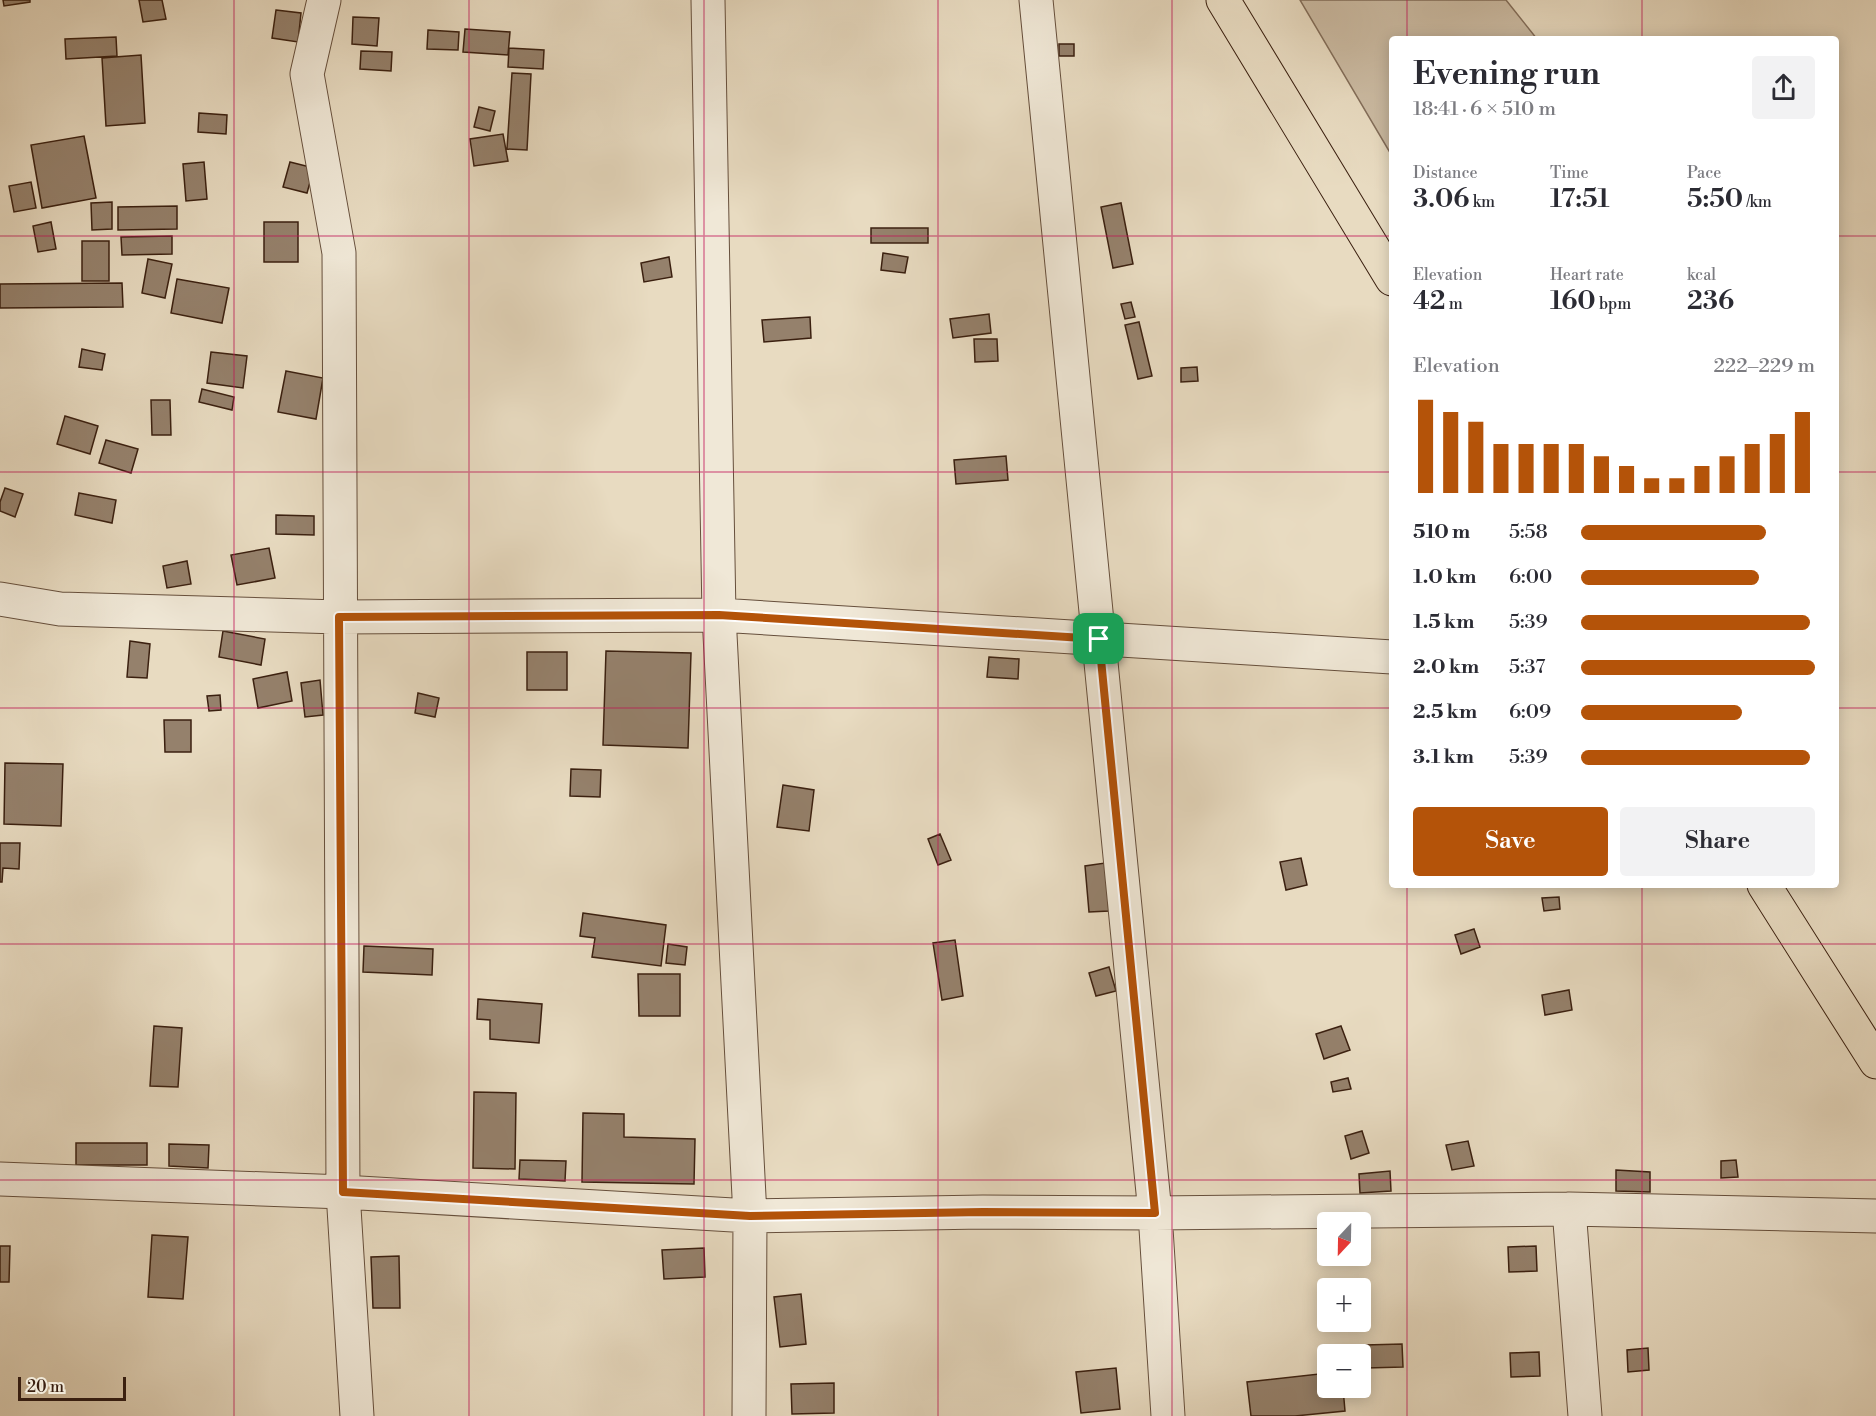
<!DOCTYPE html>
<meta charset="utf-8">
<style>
:root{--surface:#fff;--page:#f2f2f3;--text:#2b2b33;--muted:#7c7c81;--accent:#b45309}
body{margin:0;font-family:"Libre Bodoni",serif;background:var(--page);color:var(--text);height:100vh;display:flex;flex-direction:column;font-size:22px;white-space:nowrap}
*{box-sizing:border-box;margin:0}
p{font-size:20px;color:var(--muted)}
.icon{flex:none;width:33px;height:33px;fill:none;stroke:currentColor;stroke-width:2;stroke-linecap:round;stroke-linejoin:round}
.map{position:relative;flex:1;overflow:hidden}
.details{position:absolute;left:1389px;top:36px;width:450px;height:852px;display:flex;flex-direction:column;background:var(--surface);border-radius:6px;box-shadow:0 3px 15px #0003}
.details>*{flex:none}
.needle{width:39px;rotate:202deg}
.buttons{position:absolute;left:1317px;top:1212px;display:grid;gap:12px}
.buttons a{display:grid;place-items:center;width:54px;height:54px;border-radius:6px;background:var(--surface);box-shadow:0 3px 15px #0003;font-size:30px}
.scale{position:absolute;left:18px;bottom:15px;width:108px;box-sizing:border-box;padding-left:6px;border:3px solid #3b2010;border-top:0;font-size:16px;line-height:21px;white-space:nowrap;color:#3b2010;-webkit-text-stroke:4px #f0e8d7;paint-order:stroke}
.pin{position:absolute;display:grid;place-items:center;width:51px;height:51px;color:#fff;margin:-26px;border-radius:12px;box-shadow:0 3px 9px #0006}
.round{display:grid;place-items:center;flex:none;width:63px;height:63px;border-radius:6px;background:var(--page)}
.summary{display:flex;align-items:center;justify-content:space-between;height:102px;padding:0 24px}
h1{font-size:33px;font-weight:600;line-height:45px}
.metrics{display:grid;grid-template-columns:repeat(3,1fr);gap:9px;height:102px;padding:6px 24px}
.metrics div{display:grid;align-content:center}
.metrics b{font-size:26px;font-weight:600}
.metrics small{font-size:16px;font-weight:400}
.metrics p{font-size:16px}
.chart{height:168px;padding:12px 24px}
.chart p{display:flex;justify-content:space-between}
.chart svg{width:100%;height:108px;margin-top:6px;stroke:var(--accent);stroke-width:6}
.cta{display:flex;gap:12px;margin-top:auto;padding:12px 24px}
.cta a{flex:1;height:69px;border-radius:6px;background:var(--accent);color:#fff;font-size:24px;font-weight:600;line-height:69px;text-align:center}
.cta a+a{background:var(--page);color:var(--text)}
ul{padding:0 24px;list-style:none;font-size:20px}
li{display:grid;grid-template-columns:96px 72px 1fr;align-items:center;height:45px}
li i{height:15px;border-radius:8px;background:var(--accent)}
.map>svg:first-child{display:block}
.green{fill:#cbbba3;stroke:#836e5a;stroke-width:1.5}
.building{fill:#95816c;stroke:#3b2010;stroke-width:1.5}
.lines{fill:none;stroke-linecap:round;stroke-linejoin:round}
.minor-casing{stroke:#664f3c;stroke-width:35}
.major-casing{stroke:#3b2010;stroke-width:35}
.minor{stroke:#f0e8d7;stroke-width:33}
.major{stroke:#e8dbc1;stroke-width:33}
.route-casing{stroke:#fff;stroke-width:12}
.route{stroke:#b45309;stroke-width:8}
.grid{fill:none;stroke:#c2185b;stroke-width:1.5;stroke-opacity:0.55}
</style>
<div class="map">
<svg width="1876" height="1416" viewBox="0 0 1876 1416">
<rect width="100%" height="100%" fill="#e8dbc1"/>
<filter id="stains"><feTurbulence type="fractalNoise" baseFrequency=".00333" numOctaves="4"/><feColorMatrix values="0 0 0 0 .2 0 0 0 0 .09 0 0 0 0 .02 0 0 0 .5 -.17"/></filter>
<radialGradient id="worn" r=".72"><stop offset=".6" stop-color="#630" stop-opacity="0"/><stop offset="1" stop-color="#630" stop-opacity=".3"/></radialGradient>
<path class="green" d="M 1300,0 L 1506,0 L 1537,39 L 1392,39 L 1392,156 Z"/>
<path class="building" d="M 3,0 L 30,0 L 30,2 L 4,6 Z
M 139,0 L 162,0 L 166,19 L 143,22 Z
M 276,10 L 301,13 L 298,42 L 272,38 Z
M 353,17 L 379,18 L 377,46 L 352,44 Z
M 465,29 L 510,32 L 508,55 L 463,52 Z
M 428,30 L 459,32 L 458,50 L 427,49 Z
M 116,37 L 117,56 L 66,59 L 65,39 Z
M 1059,44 L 1074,44 L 1074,56 L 1059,56 Z
M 509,48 L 544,50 L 543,69 L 508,67 Z
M 361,51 L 392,52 L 391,71 L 360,69 Z
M 141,55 L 145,123 L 106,126 L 102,58 Z
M 512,73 L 531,74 L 527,150 L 507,149 Z
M 479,107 L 495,111 L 490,131 L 474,127 Z
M 199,113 L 227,115 L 226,134 L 198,132 Z
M 503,134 L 508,161 L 474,166 L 470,139 Z
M 84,136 L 96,198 L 42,208 L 31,145 Z
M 204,162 L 207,199 L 186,201 L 183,164 Z
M 290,162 L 314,168 L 307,193 L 283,187 Z
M 31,182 L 36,208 L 14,212 L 9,186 Z
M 112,202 L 112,229 L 92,230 L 91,203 Z
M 1121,203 L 1133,264 L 1113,268 L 1101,207 Z
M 177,206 L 177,229 L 118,230 L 118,207 Z
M 51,222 L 56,249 L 38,252 L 33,226 Z
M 264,222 L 298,222 L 298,262 L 264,262 Z
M 871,228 L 928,228 L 928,243 L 871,243 Z
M 172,236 L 172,254 L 122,255 L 121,237 Z
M 82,241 L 109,241 L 109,281 L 82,281 Z
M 883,253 L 908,257 L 905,273 L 881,270 Z
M 669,257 L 672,277 L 644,282 L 641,263 Z
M 148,259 L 172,264 L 165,298 L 142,293 Z
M 177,279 L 229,288 L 222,323 L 171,313 Z
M 122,283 L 123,307 L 0,308 L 0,284 Z
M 1131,302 L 1135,317 L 1125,319 L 1121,304 Z
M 989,314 L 991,333 L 953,338 L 950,319 Z
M 810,317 L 811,338 L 764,342 L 762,320 Z
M 1139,322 L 1152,376 L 1138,379 L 1125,325 Z
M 974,339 L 997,339 L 998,361 L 975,362 Z
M 82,349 L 105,354 L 102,370 L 79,367 Z
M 211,352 L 247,356 L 243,388 L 207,383 Z
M 1197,367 L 1198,381 L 1181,382 L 1181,368 Z
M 286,371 L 323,378 L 316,419 L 278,412 Z
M 202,389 L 234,397 L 232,410 L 199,402 Z
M 151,400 L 170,400 L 171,435 L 152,435 Z
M 65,416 L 98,426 L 90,454 L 57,444 Z
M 106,440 L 138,449 L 131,473 L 99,463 Z
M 1006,456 L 1008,480 L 956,484 L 954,460 Z
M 5,488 L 23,494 L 15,517 L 0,511 L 0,502 Z
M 79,493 L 116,500 L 112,523 L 75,515 Z
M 276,515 L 314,516 L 314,535 L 276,534 Z
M 269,548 L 275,578 L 237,585 L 231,555 Z
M 187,561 L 191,584 L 167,588 L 163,566 Z
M 223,631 L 265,639 L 261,665 L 219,657 Z
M 130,641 L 150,644 L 147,678 L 127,677 Z
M 606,651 L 691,653 L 688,748 L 603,745 Z
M 527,652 L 567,652 L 567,690 L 527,690 Z
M 989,657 L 1019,659 L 1018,679 L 987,677 Z
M 287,672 L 292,701 L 258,708 L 253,679 Z
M 320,680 L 323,715 L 305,717 L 301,683 Z
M 418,693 L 439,698 L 435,717 L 415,713 Z
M 220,695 L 221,710 L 209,711 L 207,696 Z
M 164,720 L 191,720 L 191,752 L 165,752 Z
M 5,763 L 63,764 L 61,826 L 4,824 Z
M 571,769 L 601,770 L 600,797 L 570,796 Z
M 783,785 L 814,790 L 809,831 L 777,827 Z
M 940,834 L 951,860 L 938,865 L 928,839 Z
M 0,843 L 20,843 L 19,869 L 3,868 L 2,882 L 0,882 Z
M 1301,858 L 1307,885 L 1286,890 L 1280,862 Z
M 1105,863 L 1109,911 L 1089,912 L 1085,866 Z
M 1559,897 L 1560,909 L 1544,911 L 1542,898 Z
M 583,913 L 666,925 L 661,966 L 592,957 L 595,938 L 580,936 Z
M 1474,929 L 1480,947 L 1461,954 L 1455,935 Z
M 955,940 L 963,996 L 942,1000 L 933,943 Z
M 668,944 L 687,947 L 685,965 L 666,963 Z
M 364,946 L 433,949 L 432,975 L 363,972 Z
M 1109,967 L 1116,991 L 1096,996 L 1089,973 Z
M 638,974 L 680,974 L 680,1016 L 639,1016 Z
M 1569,990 L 1572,1010 L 1545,1015 L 1542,995 Z
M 478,999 L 542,1004 L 539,1043 L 490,1039 L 490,1020 L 477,1019 Z
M 154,1026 L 182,1028 L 178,1087 L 150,1086 Z
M 1341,1026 L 1350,1050 L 1324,1059 L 1316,1034 Z
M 1348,1078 L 1351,1089 L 1333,1092 L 1331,1082 Z
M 474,1092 L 516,1093 L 515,1169 L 473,1168 Z
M 583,1113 L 624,1114 L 624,1137 L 695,1139 L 694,1184 L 582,1182 Z
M 1362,1131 L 1369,1153 L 1351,1159 L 1345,1136 Z
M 1468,1141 L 1474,1166 L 1452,1170 L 1446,1145 Z
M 76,1143 L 147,1143 L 147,1165 L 76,1165 Z
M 169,1144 L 209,1145 L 208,1168 L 169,1166 Z
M 520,1160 L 566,1161 L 565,1181 L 519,1179 Z
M 1736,1160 L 1738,1177 L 1721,1178 L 1721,1161 Z
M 1616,1170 L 1650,1172 L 1650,1192 L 1616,1191 Z
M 1390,1171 L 1391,1191 L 1360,1193 L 1359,1174 Z
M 152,1235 L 188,1237 L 183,1299 L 148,1297 Z
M 0,1246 L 10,1246 L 9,1282 L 0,1282 Z
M 1536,1246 L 1537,1271 L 1509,1272 L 1508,1247 Z
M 704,1248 L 705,1277 L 664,1279 L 662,1250 Z
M 399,1256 L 400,1308 L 373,1308 L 371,1257 Z
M 801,1294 L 806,1344 L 780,1347 L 774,1297 Z
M 1402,1344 L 1403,1367 L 1366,1368 L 1365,1345 Z
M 1648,1348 L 1649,1370 L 1628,1372 L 1627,1350 Z
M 1539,1352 L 1540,1376 L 1511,1377 L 1510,1353 Z
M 1116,1368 L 1120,1409 L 1081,1413 L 1076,1372 Z
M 1328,1373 L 1328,1388 L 1343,1388 L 1345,1411 L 1295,1416 L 1251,1416 L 1247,1382 Z
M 834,1383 L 834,1413 L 792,1414 L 791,1384 Z"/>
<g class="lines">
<defs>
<path id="minor" d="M 324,0 L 307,74 L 339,253 L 343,1192 L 357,1416
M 708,0 L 719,615 L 750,1216 L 749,1416
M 1036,0 L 1155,1213 L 1168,1416
M 0,599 L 60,609 L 339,617 L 719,615 L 1392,657
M 0,1179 L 343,1192 L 750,1216 L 983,1212 L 1155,1213 L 1569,1209 L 1876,1216
M 1569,1209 L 1585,1416"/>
<path id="major" d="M 1223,0 L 1392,279
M 1764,885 L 1876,1062"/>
</defs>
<use href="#minor" class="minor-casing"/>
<use href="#major" class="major-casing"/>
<use href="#minor" class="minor"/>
<use href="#major" class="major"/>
</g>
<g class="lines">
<defs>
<path id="route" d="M 719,615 L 1099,639 L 1155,1213 L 983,1212 L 750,1216 L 343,1192 L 339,617 Z"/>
</defs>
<use href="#route" class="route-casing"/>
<use href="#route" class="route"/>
</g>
<path class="grid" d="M 234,0 L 234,1416M 469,0 L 469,1416M 704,0 L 704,1416M 938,0 L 938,1416M 1172,0 L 1172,1416M 1407,0 L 1407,39M 1642,0 L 1642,39M 0,236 L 1392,236M 1836,236 L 1876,236M 0,472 L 1392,472M 1836,472 L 1876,472M 0,708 L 1392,708M 1836,708 L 1876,708M 1407,885 L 1407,1416M 1642,885 L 1642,1416M 0,944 L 1876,944M 0,1180 L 1876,1180"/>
<rect width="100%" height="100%" filter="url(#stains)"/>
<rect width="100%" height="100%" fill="url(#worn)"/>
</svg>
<div class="buttons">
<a><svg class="needle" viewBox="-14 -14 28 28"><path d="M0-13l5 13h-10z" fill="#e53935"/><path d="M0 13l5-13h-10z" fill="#7c7c81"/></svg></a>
<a>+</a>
<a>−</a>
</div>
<div class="scale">20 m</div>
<div class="pin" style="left:1099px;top:639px;background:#1e9e55"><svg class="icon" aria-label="arrive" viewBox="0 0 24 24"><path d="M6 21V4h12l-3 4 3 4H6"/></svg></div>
<section class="details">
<div class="summary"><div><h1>Evening run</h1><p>18:41 · 6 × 510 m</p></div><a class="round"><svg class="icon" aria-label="share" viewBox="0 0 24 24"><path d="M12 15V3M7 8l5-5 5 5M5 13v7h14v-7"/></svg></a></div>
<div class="metrics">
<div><p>Distance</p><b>3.06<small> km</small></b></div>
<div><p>Time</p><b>17:51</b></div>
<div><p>Pace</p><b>5:50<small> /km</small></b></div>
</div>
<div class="metrics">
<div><p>Elevation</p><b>42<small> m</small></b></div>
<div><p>Heart rate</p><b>160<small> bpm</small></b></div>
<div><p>kcal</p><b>236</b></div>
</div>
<div class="chart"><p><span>Elevation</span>222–229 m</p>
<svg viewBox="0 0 160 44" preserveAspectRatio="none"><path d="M5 44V6M15 44V11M25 44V15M35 44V24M45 44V24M55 44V24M65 44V24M75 44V29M85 44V33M95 44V38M105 44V38M115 44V33M125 44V29M135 44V24M145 44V20M155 44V11"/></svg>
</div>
<ul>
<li><b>510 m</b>5:58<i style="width:79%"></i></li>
<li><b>1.0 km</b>6:00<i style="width:76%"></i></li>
<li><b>1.5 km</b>5:39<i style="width:98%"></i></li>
<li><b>2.0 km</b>5:37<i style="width:100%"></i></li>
<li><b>2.5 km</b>6:09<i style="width:69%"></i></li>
<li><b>3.1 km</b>5:39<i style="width:98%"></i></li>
</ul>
<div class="cta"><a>Save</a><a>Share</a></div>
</section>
</div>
